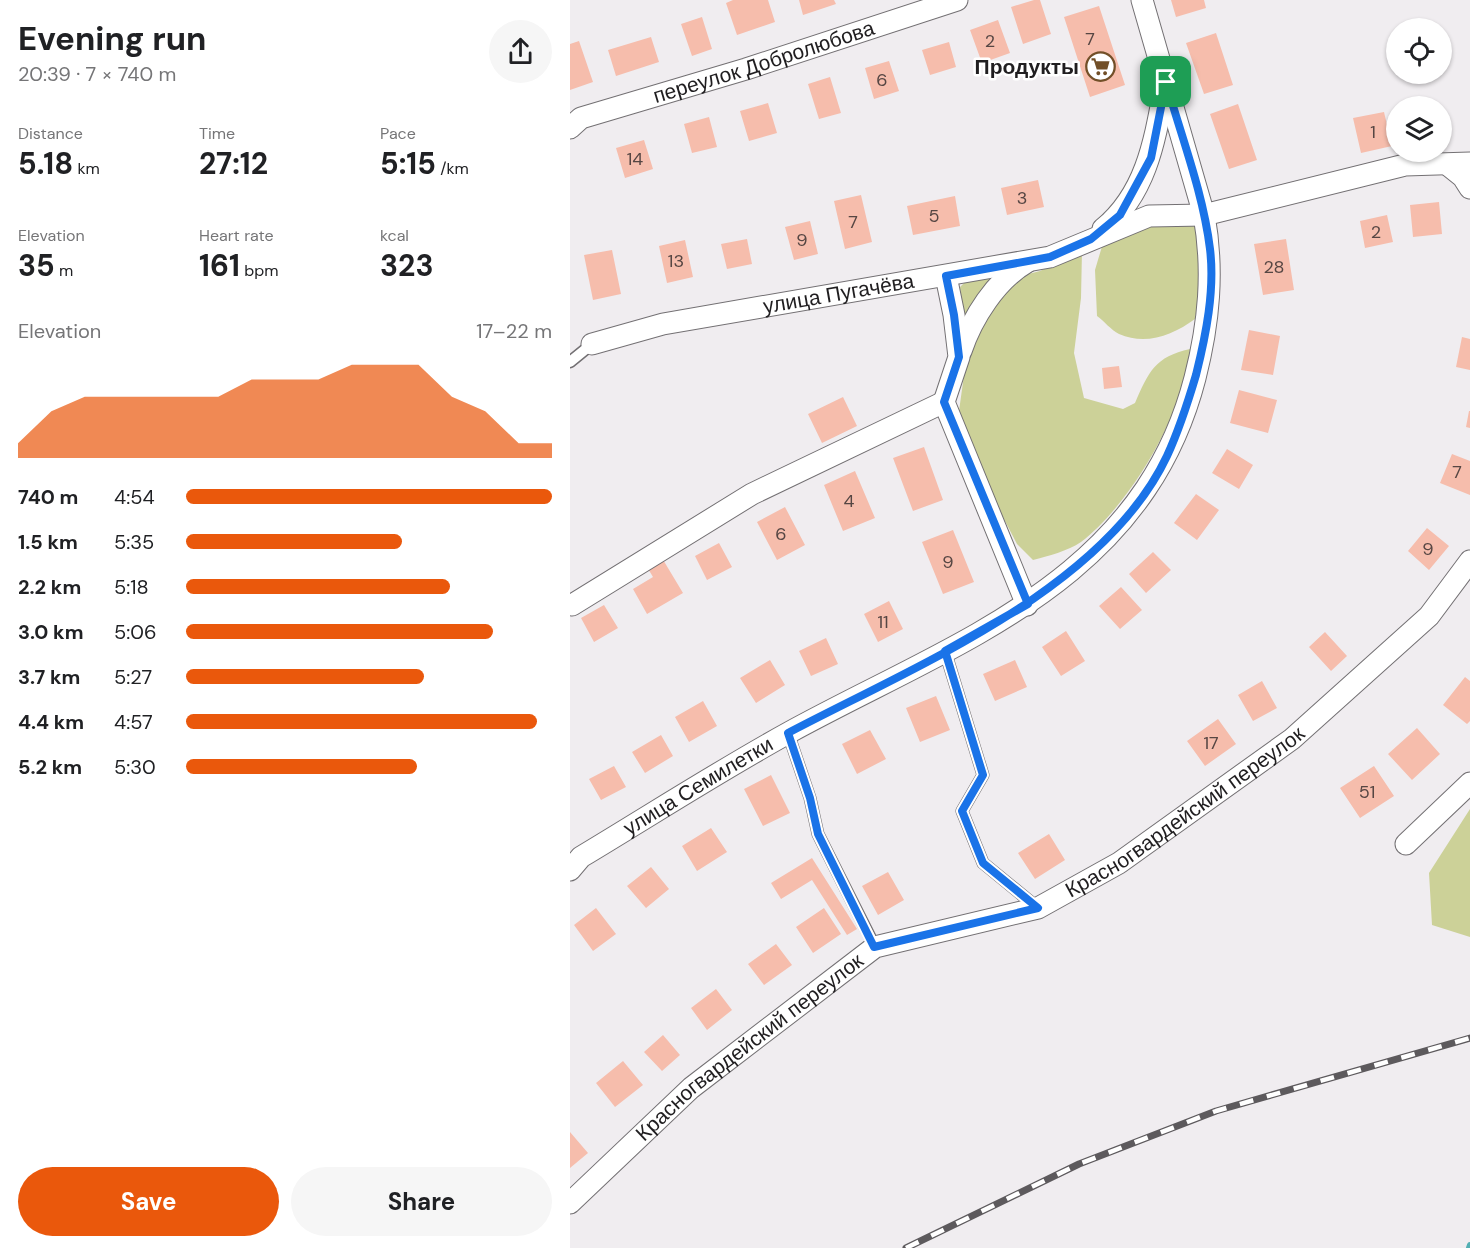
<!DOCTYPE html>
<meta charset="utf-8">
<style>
:root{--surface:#fff;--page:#f6f6f6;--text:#202124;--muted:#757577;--accent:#ea580c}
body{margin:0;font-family:"DM Sans",sans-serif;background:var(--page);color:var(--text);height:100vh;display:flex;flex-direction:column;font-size:22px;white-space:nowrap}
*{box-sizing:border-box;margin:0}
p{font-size:20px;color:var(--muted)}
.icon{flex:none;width:33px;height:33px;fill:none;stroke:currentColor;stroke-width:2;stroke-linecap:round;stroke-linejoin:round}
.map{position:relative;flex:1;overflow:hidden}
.panel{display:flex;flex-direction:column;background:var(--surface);width:570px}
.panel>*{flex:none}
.buttons{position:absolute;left:816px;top:18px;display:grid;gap:12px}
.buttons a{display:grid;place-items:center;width:66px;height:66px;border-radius:50%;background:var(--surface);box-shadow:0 2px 4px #0004;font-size:30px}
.pin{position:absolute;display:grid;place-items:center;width:51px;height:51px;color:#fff;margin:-26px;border-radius:12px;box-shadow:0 3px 9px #0006}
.round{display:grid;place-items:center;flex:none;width:63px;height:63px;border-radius:32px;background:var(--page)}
.overview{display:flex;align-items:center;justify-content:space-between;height:102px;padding:0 18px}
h1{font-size:33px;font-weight:700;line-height:45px}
.figures{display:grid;grid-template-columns:repeat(3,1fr);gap:9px;height:102px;padding:6px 18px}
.figures div{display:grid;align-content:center}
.figures b{font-size:30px;font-weight:700}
.figures small{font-size:16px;font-weight:400}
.figures p{font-size:16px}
.chart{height:168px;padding:12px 18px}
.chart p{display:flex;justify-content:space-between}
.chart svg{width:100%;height:108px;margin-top:6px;fill:var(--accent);opacity:.7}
.primary-button{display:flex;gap:12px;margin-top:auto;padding:12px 18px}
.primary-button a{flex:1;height:69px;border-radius:36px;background:var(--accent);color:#fff;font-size:24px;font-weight:700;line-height:69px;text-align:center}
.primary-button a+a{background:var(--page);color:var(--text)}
ul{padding:0 18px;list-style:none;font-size:20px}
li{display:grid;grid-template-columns:96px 72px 1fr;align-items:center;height:45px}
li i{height:15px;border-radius:8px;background:var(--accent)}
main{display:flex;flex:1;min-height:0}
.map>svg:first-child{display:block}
.green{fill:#ccd198}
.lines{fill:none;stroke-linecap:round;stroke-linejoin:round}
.stream{stroke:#52afb3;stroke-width:6}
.building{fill:#f6bdac}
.lane-casing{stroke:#737073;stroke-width:13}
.street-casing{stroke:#737073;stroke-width:23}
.lane{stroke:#fff;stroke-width:10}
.street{stroke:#fff;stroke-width:21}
.rail-casing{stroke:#5d5a5d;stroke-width:7}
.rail{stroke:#fff;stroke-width:4.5;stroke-dasharray:14;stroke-linecap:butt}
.route-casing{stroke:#fff;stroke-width:12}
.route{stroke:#1a73e8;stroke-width:8}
.labels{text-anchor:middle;stroke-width:5;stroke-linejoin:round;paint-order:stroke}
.number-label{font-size:18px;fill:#564643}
.street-label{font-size:21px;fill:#201e20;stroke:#fff}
.poi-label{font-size:21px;font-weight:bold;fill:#201e20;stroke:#fff;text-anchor:end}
</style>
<main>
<section class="panel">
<div class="overview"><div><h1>Evening run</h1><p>20:39 · 7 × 740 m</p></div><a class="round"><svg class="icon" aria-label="share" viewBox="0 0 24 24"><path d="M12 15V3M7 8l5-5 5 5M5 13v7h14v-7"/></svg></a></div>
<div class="figures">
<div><p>Distance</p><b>5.18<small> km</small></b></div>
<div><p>Time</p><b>27:12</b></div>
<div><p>Pace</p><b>5:15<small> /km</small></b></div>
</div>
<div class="figures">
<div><p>Elevation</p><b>35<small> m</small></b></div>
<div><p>Heart rate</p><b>161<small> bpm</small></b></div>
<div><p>kcal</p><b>323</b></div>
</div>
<div class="chart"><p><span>Elevation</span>17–22 m</p>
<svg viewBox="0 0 160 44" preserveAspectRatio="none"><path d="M0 44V38L10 25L20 19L30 19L40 19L50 19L60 19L70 12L80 12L90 12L100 6L110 6L120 6L130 19L140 25L150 38L160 38V44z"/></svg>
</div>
<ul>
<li><b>740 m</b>4:54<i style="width:100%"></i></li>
<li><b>1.5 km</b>5:35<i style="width:59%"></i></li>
<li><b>2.2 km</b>5:18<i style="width:72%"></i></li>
<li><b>3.0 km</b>5:06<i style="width:84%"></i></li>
<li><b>3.7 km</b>5:27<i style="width:65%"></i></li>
<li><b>4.4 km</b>4:57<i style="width:96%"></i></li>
<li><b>5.2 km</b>5:30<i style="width:63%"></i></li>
</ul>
<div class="primary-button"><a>Save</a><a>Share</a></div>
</section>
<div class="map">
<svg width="900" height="1248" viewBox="0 0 900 1248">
<rect width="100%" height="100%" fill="#f0edf0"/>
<path class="green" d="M 624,220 C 632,253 632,287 625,319 C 603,335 576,346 549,334 C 541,330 534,321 527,316 L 525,270 L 533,243 L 563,227 Z
M 512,251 L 511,298 L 504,353 L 514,398 L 553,409 L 565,403 C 579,371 585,357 620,349 C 616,410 560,505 511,542 C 498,551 478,556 463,560 L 447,544 L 413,479 L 389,411 L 395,368 L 390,287 L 402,275 L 447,277 L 470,271 Z
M 900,809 L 900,937 L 862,925 L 859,873 Z"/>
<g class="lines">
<path class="stream" d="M 899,1248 L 900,1245"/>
</g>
<path class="building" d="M 163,0 L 198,0 L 205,22 L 167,35 L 156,3 Z
M 229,0 L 264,0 L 266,4 L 233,15 Z
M 464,0 L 470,0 L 481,34 L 453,44 L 441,7 Z
M 601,0 L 634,0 L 636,8 L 606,17 Z
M 529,6 L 555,85 L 520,97 L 494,17 Z
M 132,17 L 142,49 L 122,56 L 111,24 Z
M 428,20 L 440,53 L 412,63 L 400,30 Z
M 646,33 L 663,85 L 634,94 L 616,43 Z
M 81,37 L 89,62 L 46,76 L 38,50 Z
M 9,41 L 23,82 L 0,90 L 0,44 Z
M 379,42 L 386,67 L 360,75 L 352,50 Z
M 319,61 L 329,91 L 304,99 L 295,68 Z
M 260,77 L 271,113 L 249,119 L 238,84 Z
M 198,103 L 207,133 L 179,141 L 170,111 Z
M 668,104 L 687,160 L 659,169 L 640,114 Z
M 814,112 L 822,146 L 791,153 L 783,118 Z
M 139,117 L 147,147 L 122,153 L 114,124 Z
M 74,140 L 83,169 L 55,178 L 46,148 Z
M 468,180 L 474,207 L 437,215 L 431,188 Z
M 291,195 L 302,242 L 275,249 L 264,201 Z
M 385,196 L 390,226 L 343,235 L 337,206 Z
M 869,202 L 872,234 L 843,237 L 840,205 Z
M 817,215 L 823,242 L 795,248 L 790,221 Z
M 240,221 L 248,254 L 224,260 L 215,227 Z
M 177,239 L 182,264 L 157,269 L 151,244 Z
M 716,239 L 724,290 L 693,295 L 684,244 Z
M 115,240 L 123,277 L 97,283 L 89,246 Z
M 42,250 L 51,294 L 23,300 L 14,255 Z
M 679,330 L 710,336 L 703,375 L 671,370 Z
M 892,337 L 900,339 L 900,370 L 886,367 Z
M 549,366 L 552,387 L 534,389 L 532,368 Z
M 669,390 L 707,400 L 698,433 L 660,423 Z
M 273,397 L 287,426 L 252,443 L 238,414 Z
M 899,411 L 900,411 L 900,428 L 896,427 Z
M 354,447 L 373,500 L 343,511 L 323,458 Z
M 657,449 L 683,465 L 669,489 L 642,473 Z
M 882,454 L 900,461 L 900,495 L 870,483 Z
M 285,471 L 305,518 L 273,531 L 254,485 Z
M 626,494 L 649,510 L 627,540 L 604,523 Z
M 215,507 L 235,545 L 207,560 L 187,522 Z
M 857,528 L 879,546 L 859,570 L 838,551 Z
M 383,530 L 404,582 L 373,594 L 352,542 Z
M 149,543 L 162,567 L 137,580 L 125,556 Z
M 583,552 L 601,570 L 576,593 L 559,574 Z
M 92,558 L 113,593 L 77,614 L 63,589 L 83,577 L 77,567 Z
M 551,587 L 572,610 L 550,629 L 529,606 Z
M 319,601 L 333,629 L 308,642 L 294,614 Z
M 34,605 L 48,628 L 24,642 L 11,618 Z
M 496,631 L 515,661 L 491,676 L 472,647 Z
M 755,632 L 777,656 L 761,671 L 739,647 Z
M 256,638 L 268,664 L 241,676 L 229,651 Z
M 200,660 L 215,685 L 186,703 L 170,678 Z
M 445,660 L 457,687 L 425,701 L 413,674 Z
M 895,677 L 900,681 L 900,721 L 897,724 L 873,705 Z
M 692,681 L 707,708 L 683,721 L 668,695 Z
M 366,696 L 380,730 L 350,742 L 336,708 Z
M 133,701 L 147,726 L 119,742 L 105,717 Z
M 648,719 L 666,744 L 635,766 L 617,741 Z
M 847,728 L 870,754 L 842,780 L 818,754 Z
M 300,730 L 316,759 L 287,774 L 272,744 Z
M 91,735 L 103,756 L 75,773 L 62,752 Z
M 44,766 L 56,787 L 31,800 L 19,779 Z
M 804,766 L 824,796 L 790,818 L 770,788 Z
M 201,775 L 220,813 L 193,826 L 174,789 Z
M 141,828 L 157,852 L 127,871 L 112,846 Z
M 479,834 L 495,860 L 465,879 L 448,853 Z
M 242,858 L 287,929 L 277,935 L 242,880 L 211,899 L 201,883 Z
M 81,867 L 99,889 L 76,908 L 57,886 Z
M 318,872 L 334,900 L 308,915 L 292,886 Z
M 26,908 L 46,934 L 23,951 L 4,925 Z
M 254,908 L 271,934 L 243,953 L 226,927 Z
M 206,944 L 222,965 L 194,985 L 178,964 Z
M 146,989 L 162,1010 L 137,1030 L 121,1008 Z
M 93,1035 L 110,1055 L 92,1071 L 74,1052 Z
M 53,1061 L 73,1085 L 45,1107 L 26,1083 Z
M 0,1132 L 18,1153 L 0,1168 Z"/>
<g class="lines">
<defs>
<path id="lane" d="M 0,362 L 22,344
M 375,651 L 413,775 L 392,811 L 413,863 L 468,908
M 218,733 L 240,798 L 248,834 L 305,947"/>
<g id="street">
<path id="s1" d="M 0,128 L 11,118 L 176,69 L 387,0"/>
<path d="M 878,165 L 893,177 L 900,188"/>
<path d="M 533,229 C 577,193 585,139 595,85"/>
<path d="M 376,276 L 384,315 L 389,357 L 374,402 L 457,605"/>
<path id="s2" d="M 22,344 L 93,324 L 480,257 L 579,216 L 634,215 L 835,165 L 900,163"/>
<path d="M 391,351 C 402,318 426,280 457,262"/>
<path d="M 2,605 L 182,494 L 374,402"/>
<path d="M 836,844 L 900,783"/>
<path id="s3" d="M 0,870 L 11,857 C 81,815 149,771 220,732 C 386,641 572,583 625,378 C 639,323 644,271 634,215 L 572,0"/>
<path id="s4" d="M 0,1203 L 121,1088 L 305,947 L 468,908 L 549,863 L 722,739 L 859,616 L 900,561"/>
</g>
</defs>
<use href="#lane" class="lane-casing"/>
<use href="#street" class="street-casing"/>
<use href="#lane" class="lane"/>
<use href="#street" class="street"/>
<defs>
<path id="rail" d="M 336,1248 L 509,1164 L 646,1111 L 900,1038"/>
</defs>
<use href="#rail" class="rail-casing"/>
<use href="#rail" class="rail"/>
</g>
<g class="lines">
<defs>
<path id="route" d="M 596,82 L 581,158 L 550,215 L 521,239 L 480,257 L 376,276 L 384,315 L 389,357 L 374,402 L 458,604 L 375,651 L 413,775 L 392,811 L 413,863 L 468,908 L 304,947 L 248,834 L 240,798 L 218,733 C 343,667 534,590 597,456 C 609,430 618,402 626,375 C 636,335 645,290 640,249 C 633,192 611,136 596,82"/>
</defs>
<use href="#route" class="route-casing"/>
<use href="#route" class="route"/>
</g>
<defs>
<symbol id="supermarket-ring" viewBox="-11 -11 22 22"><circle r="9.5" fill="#fff" stroke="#724f28" stroke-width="1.5"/><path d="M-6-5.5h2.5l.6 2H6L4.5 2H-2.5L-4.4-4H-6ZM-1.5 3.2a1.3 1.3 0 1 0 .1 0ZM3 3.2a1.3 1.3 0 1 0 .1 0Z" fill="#724f28"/></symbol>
</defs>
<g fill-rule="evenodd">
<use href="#supermarket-ring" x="514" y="50" width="33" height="33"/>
</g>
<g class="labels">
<g class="number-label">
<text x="520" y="45">7</text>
<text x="420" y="47">2</text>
<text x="312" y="86">6</text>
<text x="803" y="138">1</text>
<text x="65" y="165">14</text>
<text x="452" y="204">3</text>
<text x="364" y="222">5</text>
<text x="283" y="228">7</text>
<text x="806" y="238">2</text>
<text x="232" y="246">9</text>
<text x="106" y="267">13</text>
<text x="704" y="273">28</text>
<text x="887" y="478">7</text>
<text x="279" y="507">4</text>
<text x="211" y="540">6</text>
<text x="858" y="555">9</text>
<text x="378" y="568">9</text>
<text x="313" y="628">11</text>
<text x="641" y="749">17</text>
<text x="797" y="798">51</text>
</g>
<g class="street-label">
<text dy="7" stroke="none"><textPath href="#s1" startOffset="206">переулок Добролюбова</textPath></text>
<text dy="7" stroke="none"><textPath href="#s2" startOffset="252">улица Пугачёва</textPath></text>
<text dy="7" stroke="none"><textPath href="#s3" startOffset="154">улица Семилетки</textPath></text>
<text dy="7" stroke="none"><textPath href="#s4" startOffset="742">Красногвардейский переулок</textPath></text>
<text dy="7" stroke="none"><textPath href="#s4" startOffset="238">Красногвардейский переулок</textPath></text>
</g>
<g class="poi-label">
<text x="509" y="74">Продукты</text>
</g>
</g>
</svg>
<div class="buttons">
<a><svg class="icon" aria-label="locate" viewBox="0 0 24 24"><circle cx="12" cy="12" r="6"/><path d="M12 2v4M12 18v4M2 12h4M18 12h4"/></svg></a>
<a><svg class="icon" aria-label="layers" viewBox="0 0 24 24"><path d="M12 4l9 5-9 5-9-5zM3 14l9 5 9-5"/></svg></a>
</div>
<div class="pin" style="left:596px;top:82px;background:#1e9e55"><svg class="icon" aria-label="arrive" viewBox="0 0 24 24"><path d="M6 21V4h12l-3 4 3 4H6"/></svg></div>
</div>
</main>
